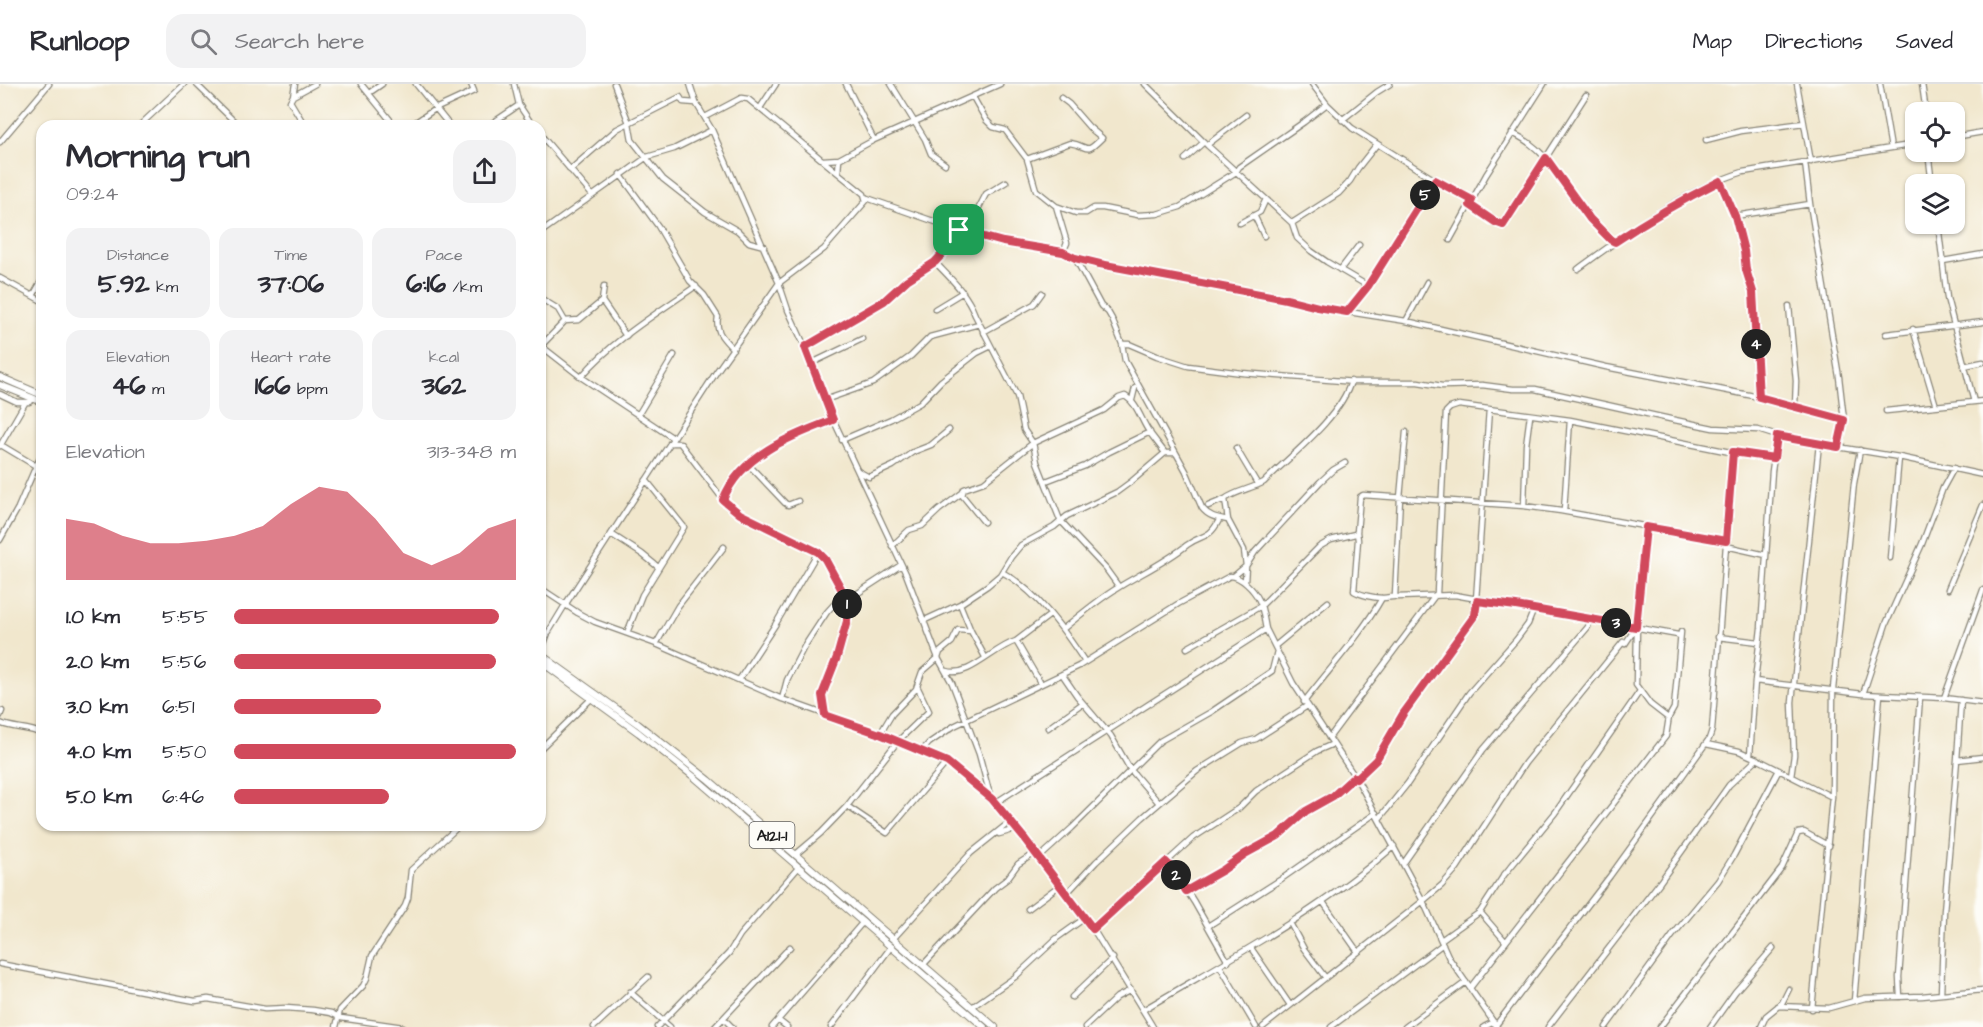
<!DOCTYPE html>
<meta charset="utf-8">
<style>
:root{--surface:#fff;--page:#f2f2f3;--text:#2b2b33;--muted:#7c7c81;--line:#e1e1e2;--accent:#d1495b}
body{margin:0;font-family:"Architects Daughter",sans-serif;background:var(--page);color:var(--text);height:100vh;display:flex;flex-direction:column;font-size:22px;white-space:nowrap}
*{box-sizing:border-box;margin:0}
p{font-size:20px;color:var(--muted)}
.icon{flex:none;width:33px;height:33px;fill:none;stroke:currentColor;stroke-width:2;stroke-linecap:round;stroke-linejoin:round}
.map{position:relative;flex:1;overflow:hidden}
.drawer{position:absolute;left:36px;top:36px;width:510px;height:711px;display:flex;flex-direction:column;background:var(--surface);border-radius:18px;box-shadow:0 2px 4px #0004}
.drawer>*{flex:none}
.controls{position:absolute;left:1905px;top:18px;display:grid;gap:12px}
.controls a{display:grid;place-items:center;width:60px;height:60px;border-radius:12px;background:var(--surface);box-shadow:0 2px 4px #0004;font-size:30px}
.pin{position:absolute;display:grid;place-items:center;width:51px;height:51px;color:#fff;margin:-26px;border-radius:12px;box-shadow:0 3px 9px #0006}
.km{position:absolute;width:30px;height:30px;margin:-15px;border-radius:50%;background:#222;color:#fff;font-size:16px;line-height:30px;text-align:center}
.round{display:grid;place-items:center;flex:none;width:63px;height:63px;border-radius:18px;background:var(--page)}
.head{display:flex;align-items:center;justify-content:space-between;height:102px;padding:0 30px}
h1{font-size:33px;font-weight:700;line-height:45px}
.stats{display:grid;grid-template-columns:repeat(3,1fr);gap:9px;height:102px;padding:6px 30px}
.stats div{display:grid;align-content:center;border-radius:15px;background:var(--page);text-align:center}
.stats b{font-size:26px;font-weight:700}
.stats small{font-size:16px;font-weight:400}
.stats p{font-size:16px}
.chart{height:168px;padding:12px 30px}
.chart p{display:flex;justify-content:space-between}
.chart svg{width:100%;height:108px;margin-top:6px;fill:var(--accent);opacity:.7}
ul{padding:0 30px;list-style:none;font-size:20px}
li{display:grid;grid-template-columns:96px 72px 1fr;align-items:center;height:45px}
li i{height:15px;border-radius:8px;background:var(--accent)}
header{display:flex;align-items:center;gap:36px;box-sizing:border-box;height:84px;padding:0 30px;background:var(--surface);border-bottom:2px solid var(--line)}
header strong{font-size:28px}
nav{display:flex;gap:33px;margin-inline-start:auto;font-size:21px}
.search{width:420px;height:54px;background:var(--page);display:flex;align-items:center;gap:15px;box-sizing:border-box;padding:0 21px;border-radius:18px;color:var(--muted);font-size:22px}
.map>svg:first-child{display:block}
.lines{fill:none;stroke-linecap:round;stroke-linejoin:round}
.minor-casing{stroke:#868274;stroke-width:7}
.highway-casing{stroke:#868274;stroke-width:8}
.minor{stroke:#fff;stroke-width:4.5}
.highway{stroke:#fff;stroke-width:6}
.route-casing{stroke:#fff;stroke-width:12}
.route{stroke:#d1495b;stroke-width:8}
.labels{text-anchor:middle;stroke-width:6;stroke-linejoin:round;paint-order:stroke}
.shield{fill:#fdfcf7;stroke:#605f5e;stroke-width:1.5}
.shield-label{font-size:16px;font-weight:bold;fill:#1c1c1c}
</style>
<header>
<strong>Runloop</strong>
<div class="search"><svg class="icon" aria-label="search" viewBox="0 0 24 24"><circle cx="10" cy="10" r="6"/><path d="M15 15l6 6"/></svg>Search here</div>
<nav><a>Map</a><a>Directions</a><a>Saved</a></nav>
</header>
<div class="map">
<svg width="1983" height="943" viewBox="0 0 1983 943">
<rect width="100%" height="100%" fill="#fdfcf7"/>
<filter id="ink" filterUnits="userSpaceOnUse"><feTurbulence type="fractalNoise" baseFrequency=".0167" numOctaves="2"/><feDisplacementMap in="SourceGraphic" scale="12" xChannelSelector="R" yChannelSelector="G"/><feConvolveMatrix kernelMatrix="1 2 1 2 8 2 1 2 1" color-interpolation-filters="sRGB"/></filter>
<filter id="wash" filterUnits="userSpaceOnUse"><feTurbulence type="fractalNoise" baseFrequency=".008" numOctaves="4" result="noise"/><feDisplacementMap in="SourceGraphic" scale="24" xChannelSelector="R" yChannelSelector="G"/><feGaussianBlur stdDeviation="1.35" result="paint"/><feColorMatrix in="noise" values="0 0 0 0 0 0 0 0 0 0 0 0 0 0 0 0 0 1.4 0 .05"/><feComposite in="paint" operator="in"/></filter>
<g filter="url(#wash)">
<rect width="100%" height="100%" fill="#f1e7cd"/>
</g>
<g filter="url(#ink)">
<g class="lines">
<defs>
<path id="minor" d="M 196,0 L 239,42
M 295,0 L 293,12 L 290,17 L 305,42
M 361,0 L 395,42
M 416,0 L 450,42
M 514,0 L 519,21
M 614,0 L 629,39 L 632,56 L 663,95 L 705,128 L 738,147 L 749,158 L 764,162
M 846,0 L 874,56
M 891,0 L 925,55 L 931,70 L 945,80
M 1145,0 L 1207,61 L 1292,139 L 1297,154 L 1311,167 L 1327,178 L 1368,202
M 1312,0 L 1327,20 L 1352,44 L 1435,96 L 1472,116
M 1797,0 L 1811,78
M 1880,0 L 1891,64
M 1922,0 L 1926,28
M 369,9 L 382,0
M 293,12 L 315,0
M 973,13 L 986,36 L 993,43 L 1005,46 L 1027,75 L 1036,106 L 1056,122 L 1076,129 L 1086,129 L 1094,124 L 1103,124 L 1138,131 L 1157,130 L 1180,123 L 1236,88 L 1239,83 L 1304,38 L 1327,20
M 760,24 L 776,0
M 705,33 L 741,14 L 748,15 L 838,89
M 1342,36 L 1377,8 L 1390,0
M 139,42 L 184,0
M 410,42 L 435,25 L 474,7 L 471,0
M 488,42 L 519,21 L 533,42
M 1512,49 C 1542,62 1555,87 1574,113 C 1585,128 1597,142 1611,156 L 1615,158
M 540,50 L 592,111
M 1954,53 L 1983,48
M 1706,56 L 1741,47 L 1804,39
M 0,58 L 49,0
M 1207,61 L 1246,31
M 1928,68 L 1932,100
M 1027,75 L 1070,59 C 1090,62 1084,72 1102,54 L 1089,43 L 1069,20 L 1061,14
M 1185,75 L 1204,58
M 823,76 L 839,75
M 570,86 L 617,45 L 680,13 L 683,18 L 696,19
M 620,90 L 658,142 L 690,197 L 704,211 L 718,233 C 715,248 723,254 733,265
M 1720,97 L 1735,132
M 867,114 L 959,146 L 1003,158 L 1063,168 L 1075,174 L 1100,180 L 1286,215 L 1323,224 L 1406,237 L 1606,283 L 1759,313 L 1844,336 L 1838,363 L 1899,373 L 1983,391
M 1810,120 L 1839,293 L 1844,336
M 1470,121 L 1495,138 L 1503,141 L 1586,11
M 1056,122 L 1067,159 L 1063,168
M 1254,131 L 1264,152
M 1240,139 L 1260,128 L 1266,115
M 1292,139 L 1339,109 L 1350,97 L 1358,84 L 1377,60
M 1938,140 L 1947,214 L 1974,318
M 961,146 L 971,139 L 986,110 L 1006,98
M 540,149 L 647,73 L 674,65 L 712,46
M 1450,156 L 1486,91 L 1544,0
M 1075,174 L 1101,222 L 1108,228 L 1112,235 L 1122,260
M 1943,177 L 1983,170
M 935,178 C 950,194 967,209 975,231 L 1017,312 L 1024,346 L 1033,359 L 1037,378 L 1060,436 L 1106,485 L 1119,503
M 1578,185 C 1629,148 1682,107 1743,88 L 1916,60
M 1340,186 L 1359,161
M 0,194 L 42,217
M 604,202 L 602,217 L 626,252 L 628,250
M 33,212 L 42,196
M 540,214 L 558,225 L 565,237
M 1789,222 L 1796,297 L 1795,322
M 935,225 L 963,208
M 1347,228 L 1368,202 L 1435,96
M 1406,237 L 1427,198
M 1913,245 L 1936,322
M 983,248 L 1034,220 L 1042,209
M 1886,250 L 1983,238
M 540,261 L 581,293 L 673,354
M 540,263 L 565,237 L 579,236 L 602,217
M 805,263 L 884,217 L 907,196 L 935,178 L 947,165 L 959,146
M 812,279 L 862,255
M 1964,282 L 1983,278
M 581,293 C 613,256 656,230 696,202
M 0,310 L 17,318 L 29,318 L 34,315
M 1759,313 L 1753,208 L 1746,186 L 1744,167 L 1735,132 L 1810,120 L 1805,79
M 825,316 L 873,299 L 911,272 L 930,253 L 979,240
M 1132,316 L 1135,304
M 1886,327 L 1983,317
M 638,331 L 674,271
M 842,356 L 891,335 L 920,319 L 941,297 L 977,269 L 991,262
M 670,359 L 680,359 L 683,363 L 728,422 L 740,430 L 818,468 L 825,475 L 843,508 L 846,514 L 847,528 L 847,537 L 838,573 L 822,611 L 825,631
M 1,361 L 36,382 L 42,371
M 0,362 L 25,319
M 1236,364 L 1258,401
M 748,380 L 785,419 L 788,421 L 798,417
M 858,387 L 869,393 L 893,382 L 913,368 L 931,361 L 949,346
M 1046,397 L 1085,382 L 1109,368 L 1150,348
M 723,416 C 741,371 791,352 833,335
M 1208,422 L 1225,415
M 1524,422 L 1526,361 L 1530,331
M 1564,427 L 1570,336 L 1735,369 L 1774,374
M 1228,436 L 1225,415 C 1236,407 1251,405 1264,398 C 1290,372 1341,333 1351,297
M 984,438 L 962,411 L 964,405 L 984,398 L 1033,359 L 1104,326 L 1119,314 L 1125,312 C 1138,320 1141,337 1150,349 C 1155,356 1160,362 1165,369
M 1646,443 L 1637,543 L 1636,601 L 1650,620 L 1668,634 L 1669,633
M 1357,448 L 1358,456 L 1354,507 C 1361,511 1374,514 1383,514 C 1389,514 1392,512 1398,513 L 1455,511 L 1678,551 L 1680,553
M 611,450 L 642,470 L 658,483
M 0,456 L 18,424 L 36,382
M 892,462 L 909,446 L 922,442 L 939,426 L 962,409
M 1726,462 L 1766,471
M 1890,474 L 1899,373
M 1002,488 C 1036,506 1064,546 1085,578
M 1234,492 L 1246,482 L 1244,466 L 1228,436 C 1218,434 1209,433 1202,424 L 1186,387 L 1125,277 L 1122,260 L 1129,260 L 1157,272 L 1188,282 L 1242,289 L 1355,298 L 1418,298 L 1442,302 L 1482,301 L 1513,305 L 1535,305 L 1670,335 L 1713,344 L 1758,346 L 1777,352
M 1245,498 L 1246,482 L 1255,468 L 1320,398 L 1333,386 L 1345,379
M 540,504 L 578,529 L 595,538 L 656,560 L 782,615 L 880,650 L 947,678 L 991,715 L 1024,754 L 1093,845 L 1153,943
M 1948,505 L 1983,421
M 1395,512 L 1400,414 L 1406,348
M 960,520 L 971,547
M 925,536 L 960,520 L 987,502 L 1000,491 L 1011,473 L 1021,461 L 1054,443 L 1067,432 L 1117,408 L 1132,397 L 1165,369 L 1176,369
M 1063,545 C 1081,530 1099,515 1119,503 C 1142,489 1166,478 1187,461 C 1202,450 1209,456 1219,436
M 627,549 L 642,511 L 684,443 L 646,396
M 1718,553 L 1759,558
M 1016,557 L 1050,531
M 656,560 L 678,522 L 724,463
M 1625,560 L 1635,545
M 1275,562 L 1328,518
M 1187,564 L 1261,522 L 1319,463 L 1331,456 L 1355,450 L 1357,448 L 1360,413 L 1363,411 L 1524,422 L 1561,427 L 1726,457
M 540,570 L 548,549 L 565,521 L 717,287 L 779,199 L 712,46 L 696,19 L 690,0
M 947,587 C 969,594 993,564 1016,557 L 1041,600
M 1062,590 L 1077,612 L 1111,652 L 1130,685 L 1159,719
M 739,596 L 775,541 L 818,468
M 1755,597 L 1761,544 L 1772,387 L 1777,352 L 1838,363
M 1863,610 L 1886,540 L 1922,460 L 1943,404 L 1954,384
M 1944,614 L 1983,506
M 782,615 L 787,596 L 804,563 L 827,528 L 836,518 L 858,509 L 901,481
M 1304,618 C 1331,583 1361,551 1382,514
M 0,630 L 2,627 L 0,632
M 0,639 C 13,645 29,643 42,650
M 1048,644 L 1083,619
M 880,650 L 892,630 L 916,605 L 922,588 L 938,574 L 940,568 L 952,558 L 958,546 L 971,547 L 985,573
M 1329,654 L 1437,509 L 1446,328 L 1450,324 L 1459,321 L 1570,336
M 1706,660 L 1739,667 L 1757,675 L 1832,713
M 540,665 L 591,615
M 922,667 L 929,659 L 954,642 L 1079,582 L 1178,520 L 1230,492 C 1241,492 1254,506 1259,516 C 1263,524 1264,536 1266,545
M 1750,672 L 1755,597 L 1863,610 L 1944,614 L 1983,619
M 1957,676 L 1961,616
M 1791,692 L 1794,671 L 1792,618 L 1819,360
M 1356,695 L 1376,676 L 1403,630 L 1475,531 L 1489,325
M 991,715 L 979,670 L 952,599 L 938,574 L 906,490 L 833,335 L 811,276 L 788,226 L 779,199 L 824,165 L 866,117 L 864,110 L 838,89 L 839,75 L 874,56 L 1000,0
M 995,719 L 1266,545 L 1293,599 L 1359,699 L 1423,817 L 1263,943
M 847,722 L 887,749 L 947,678
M 1379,735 L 1408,699 L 1469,609 L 1516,556 L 1528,540 L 1534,525
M 999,750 L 1017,745
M 795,771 L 821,749 L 847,722 L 898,657 L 929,627 L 917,602
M 1039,774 L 1072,744 L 1160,657 L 1211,628 L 1272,587 L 1277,567
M 1166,778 L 1173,785 L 1194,818 L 1228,878
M 1403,780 L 1483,666 L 1588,543 L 1590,535
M 1186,807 L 1223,786 L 1245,770 L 1278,752 L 1306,727 L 1329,714 L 1355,692
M 1067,809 L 1096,778 L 1142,734 L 1197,687 L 1242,659 L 1256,655 L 1307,622
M 1323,818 L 1358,868
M 1028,825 L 1060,801
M 1480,828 L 1506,858
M 1290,839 L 1304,865 L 1325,893
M 1208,842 L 1280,796 L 1376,729
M 1093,845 L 1193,754 L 1239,724 L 1256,707 L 1317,667 L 1333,660
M 893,855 L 971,769 L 1011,737
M 1441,856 L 1480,828 L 1504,791 L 1555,729 L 1640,607
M 1251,864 L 1290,921
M 0,880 L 195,917 L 208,915 L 265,925 L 286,924 L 313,926 L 331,929 L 341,934 L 403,943
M 923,881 L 995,804 L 1007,795 L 1018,780 L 1035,769
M 1220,882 L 1256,943
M 1470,904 L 1666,652 L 1669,633 L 1674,624 L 1681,548
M 630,908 L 670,943
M 1941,910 L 1944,827 L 1957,676 L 1983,673
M 1072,913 L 1113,874
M 1900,913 L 1899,893 L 1920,613
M 1854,917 L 1880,611
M 1778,922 L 1829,924 L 1865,914 L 1922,912 L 1983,906
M 972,923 L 1015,893 L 1057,854 L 1085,834
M 1812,925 L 1832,713 L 1833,605 L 1854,399 L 1860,366
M 1143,926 C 1229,875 1318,829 1394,762
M 724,935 L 732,943
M 778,936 L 787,943
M 1496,941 L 1610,792 L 1709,655 L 1712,646 L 1733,368
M 336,943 L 340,926 L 363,902 L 367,894 L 372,872 L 405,822 L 408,814 L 411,786 L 460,741
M 594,943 L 648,893
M 657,943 L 729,869 L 740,851 L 798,784
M 715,943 L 790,863
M 772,943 L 863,838
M 831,943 L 891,863
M 1085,943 L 1117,913 L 1131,906
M 1331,943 L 1443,860
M 1405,943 L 1466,898
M 1484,943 L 1494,938
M 1497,943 L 1449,874 L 1423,817 L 1442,801 L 1457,784 L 1525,679 L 1623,558
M 1548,943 L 1660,798 L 1729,701 L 1757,675
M 1606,943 L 1673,851 L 1718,797 L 1734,771 L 1779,686
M 1660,943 L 1782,784 L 1798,749 L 1804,748 L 1829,762
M 1710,943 L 1735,908 L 1773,864
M 1761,943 L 1766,932 L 1782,919 L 1789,905"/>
<path id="highway" d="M 0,293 L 42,311
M 0,301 L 42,318
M 540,570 L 638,640 L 709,696 L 995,943
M 540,577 L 639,649 L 693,692 L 984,943"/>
</defs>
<use href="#minor" class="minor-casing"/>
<use href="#highway" class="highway-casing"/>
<use href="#minor" class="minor"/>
<use href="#highway" class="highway"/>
</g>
</g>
<g class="lines" filter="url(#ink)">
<defs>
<path id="route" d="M 1546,74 L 1590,135 L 1611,156 L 1615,158 C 1649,135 1684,115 1720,97 L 1735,132 L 1744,167 L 1746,186 L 1753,208 L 1759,313 L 1844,336 L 1838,363 L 1777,352 L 1774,374 L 1733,368 L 1726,457 L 1646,443 L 1636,543 L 1516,522 L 1477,517 L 1475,531 L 1403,630 L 1376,676 L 1356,695 L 1354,693 L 1333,712 L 1306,727 L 1278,752 L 1245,770 L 1223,786 L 1186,807 L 1173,785 L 1166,778 L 1093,845 L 1024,754 L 992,715 L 947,678 L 880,650 L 825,631 L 822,611 L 837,573 L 847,537 L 847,528 L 846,514 L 843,508 L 825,475 L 818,468 L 740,430 L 723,416 C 740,371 791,352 833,336 L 805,263 L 884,217 L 907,196 L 935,178 L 947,165 L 959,146 L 1003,158 L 1063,168 L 1075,174 L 1100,180 L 1286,215 L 1318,223 L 1347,228 L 1368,202 L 1435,96 L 1472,116 L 1470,121 L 1495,138 L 1503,141 Z"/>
</defs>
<use href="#route" class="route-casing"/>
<use href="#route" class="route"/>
</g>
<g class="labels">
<rect class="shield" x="749.5" y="738" width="45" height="26" rx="4.5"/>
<g class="shield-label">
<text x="772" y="757">A121-1</text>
</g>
</g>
</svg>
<div class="controls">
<a><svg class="icon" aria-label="locate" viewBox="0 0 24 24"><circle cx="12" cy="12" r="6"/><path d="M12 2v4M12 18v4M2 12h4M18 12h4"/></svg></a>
<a><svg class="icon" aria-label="layers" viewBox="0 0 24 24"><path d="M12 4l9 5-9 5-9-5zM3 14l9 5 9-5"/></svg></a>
</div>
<div class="pin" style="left:959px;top:146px;background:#1e9e55"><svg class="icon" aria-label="arrive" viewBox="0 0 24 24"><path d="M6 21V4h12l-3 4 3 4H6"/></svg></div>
<b class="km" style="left:847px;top:520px">1</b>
<b class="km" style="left:1176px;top:791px">2</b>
<b class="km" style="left:1616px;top:539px">3</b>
<b class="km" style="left:1756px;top:260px">4</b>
<b class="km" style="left:1425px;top:111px">5</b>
<section class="drawer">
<div class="head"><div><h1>Morning run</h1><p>09:24</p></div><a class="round"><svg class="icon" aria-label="share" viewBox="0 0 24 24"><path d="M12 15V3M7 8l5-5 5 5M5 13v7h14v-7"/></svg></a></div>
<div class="stats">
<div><p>Distance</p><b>5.92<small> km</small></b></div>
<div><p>Time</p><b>37:06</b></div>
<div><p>Pace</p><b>6:16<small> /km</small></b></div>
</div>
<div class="stats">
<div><p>Elevation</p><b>46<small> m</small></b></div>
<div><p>Heart rate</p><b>166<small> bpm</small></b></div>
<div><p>kcal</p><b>362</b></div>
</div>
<div class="chart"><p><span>Elevation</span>313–348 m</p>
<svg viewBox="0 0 160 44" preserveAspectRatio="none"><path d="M0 44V19L10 21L20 26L30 29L40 29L50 28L60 26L70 22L80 13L90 6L100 8L110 19L120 33L130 38L140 33L150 23L160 19V44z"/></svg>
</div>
<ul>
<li><b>1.0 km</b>5:55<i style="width:94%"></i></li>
<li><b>2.0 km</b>5:56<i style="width:93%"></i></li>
<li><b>3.0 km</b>6:51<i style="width:52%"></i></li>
<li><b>4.0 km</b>5:50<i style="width:100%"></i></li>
<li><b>5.0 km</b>6:46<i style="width:55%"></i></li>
</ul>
</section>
</div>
